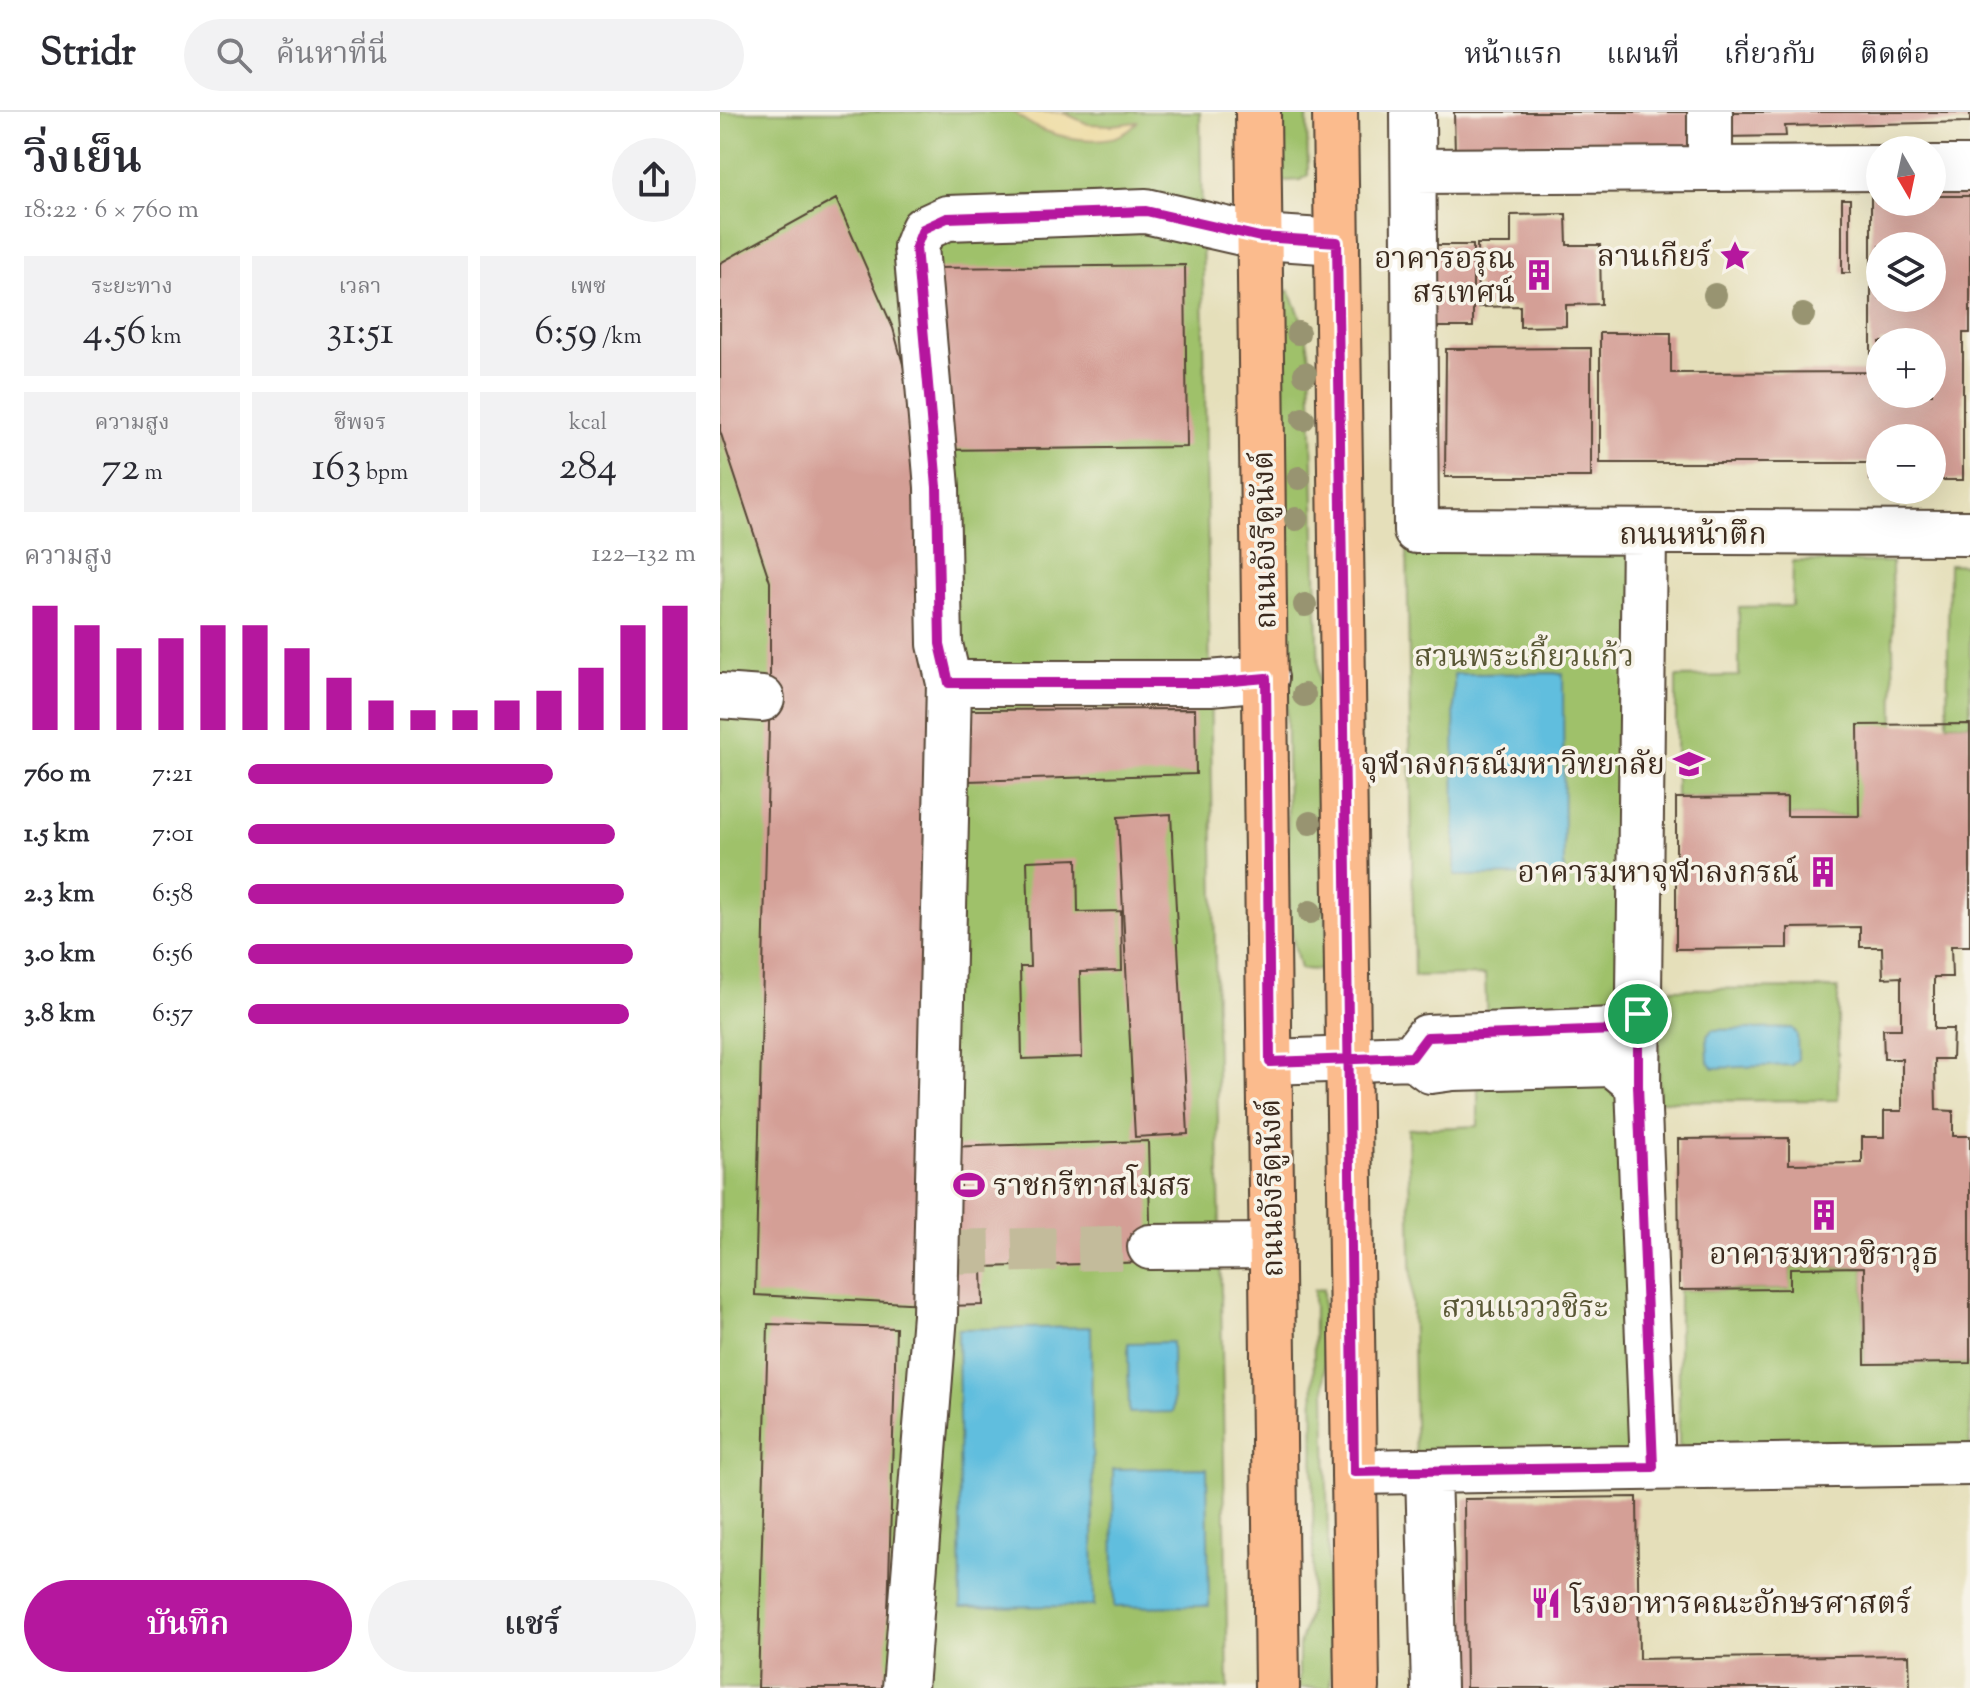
<!DOCTYPE html>
<html lang="th">
<meta charset="utf-8">
<style>
:root{--surface:#fff;--page:#f2f2f3;--text:#2b2b33;--muted:#7c7c81;--line:#e1e1e2;--accent:#b5179e}
body{margin:0;font-family:"Sorts Mill Goudy","Noto Serif Thai",serif;background:var(--page);color:var(--text);height:100vh;display:flex;flex-direction:column;font-size:30px;white-space:nowrap}
*{box-sizing:border-box;margin:0}
p{font-size:26px;color:var(--muted)}
.icon{flex:none;width:44px;height:44px;fill:none;stroke:currentColor;stroke-width:2;stroke-linecap:round;stroke-linejoin:round}
.map{position:relative;flex:1;overflow:hidden}
.drawer{display:flex;flex-direction:column;background:var(--surface);width:720px}
.drawer>*{flex:none}
.needle{width:52px;rotate:171deg}
.controls{position:absolute;left:1146px;top:24px;display:grid;gap:16px}
.controls a{display:grid;place-items:center;width:80px;height:80px;border-radius:50%;background:var(--surface);box-shadow:0 8px 32px #0002;font-size:40px}
.pin{position:absolute;display:grid;place-items:center;width:68px;height:68px;color:#fff;margin:-34px;border:4px solid #fff;border-radius:50%;box-shadow:0 2px 8px #0007}
.round{display:grid;place-items:center;flex:none;width:84px;height:84px;border-radius:42px;background:var(--page)}
.headline{display:flex;align-items:center;justify-content:space-between;height:136px;padding:0 24px}
h1{font-size:44px;font-weight:600;line-height:60px}
.metrics{display:grid;grid-template-columns:repeat(3,1fr);gap:12px;height:136px;padding:8px 24px}
.metrics div{display:grid;align-content:center;border-radius:0px;background:var(--page);text-align:center}
.metrics b{font-size:40px;font-weight:600}
.metrics small{font-size:22px;font-weight:400}
.metrics p{font-size:22px}
.chart{height:224px;padding:16px 24px}
.chart p{display:flex;justify-content:space-between}
.chart svg{width:100%;height:144px;margin-top:8px;stroke:var(--accent);stroke-width:6}
.button{display:flex;gap:16px;margin-top:auto;padding:16px 24px}
.button a{flex:1;height:92px;border-radius:48px;background:var(--accent);color:#fff;font-size:32px;font-weight:600;line-height:92px;text-align:center}
.button a+a{background:var(--page);color:var(--text)}
ul{padding:0 24px;list-style:none;font-size:26px}
li{display:grid;grid-template-columns:128px 96px 1fr;align-items:center;height:60px}
li i{height:20px;border-radius:10px;background:var(--accent)}
header{display:flex;align-items:center;gap:48px;box-sizing:border-box;height:112px;padding:0 40px;background:var(--surface);border-bottom:2px solid var(--line)}
header strong{font-size:38px}
nav{display:flex;gap:44px;margin-inline-start:auto;font-size:28px}
.search{width:560px;height:72px;background:var(--page);display:flex;align-items:center;gap:20px;box-sizing:border-box;padding:0 28px;border-radius:44px;color:var(--muted);font-size:30px}
main{display:flex;flex:1;min-height:0}
.map>svg:first-child{display:block}
.green{fill:#9fc16a;stroke:#6d7644;stroke-width:2}
.sand{fill:#eeda9e;stroke:#94825e;stroke-width:2}
.water{fill:#60bede;stroke:#4e747e;stroke-width:2}
.building{fill:#d49f96;fill-rule:evenodd}
.lines{fill:none;stroke-linecap:round;stroke-linejoin:round}
.minor-tunnel{stroke:#c3bb9b;stroke-width:44;stroke-dasharray:44 22;stroke-linecap:butt}
.minor-casing{stroke:#544535;stroke-width:48}
.major-casing{stroke:#544535;stroke-width:48}
.minor{stroke:#fff;stroke-width:44}
.major{stroke:#fbbb8d;stroke-width:44}
.tree{fill:#989471}
.route-casing{stroke:#fff;stroke-width:16}
.route{stroke:#b5179e;stroke-width:10}
.labels{text-anchor:middle;stroke-width:7;stroke-linejoin:round;paint-order:stroke}
.poi-label{font-size:30px;fill:#3b2a1e;stroke:#f7f3e8;text-anchor:end}
.street-label{font-size:30px;fill:#3b2a1e;stroke:#f7f3e8}
.park-label{font-size:30px;fill:#595735;stroke:#f7f3e8}
</style>
<header>
<strong>Stridr</strong>
<div class="search"><svg class="icon" aria-label="search" viewBox="0 0 24 24"><circle cx="10" cy="10" r="6"/><path d="M15 15l6 6"/></svg>ค้นหาที่นี่</div>
<nav><a>หน้าแรก</a><a>แผนที่</a><a>เกี่ยวกับ</a><a>ติดต่อ</a></nav>
</header>
<main>
<section class="drawer">
<div class="headline"><div><h1>วิ่งเย็น</h1><p>18:22 · 6 × 760 m</p></div><a class="round"><svg class="icon" aria-label="share" viewBox="0 0 24 24"><path d="M12 15V3M7 8l5-5 5 5M5 13v7h14v-7"/></svg></a></div>
<div class="metrics">
<div><p>ระยะทาง</p><b>4.56<small> km</small></b></div>
<div><p>เวลา</p><b>31:51</b></div>
<div><p>เพซ</p><b>6:59<small> /km</small></b></div>
</div>
<div class="metrics">
<div><p>ความสูง</p><b>72<small> m</small></b></div>
<div><p>ชีพจร</p><b>163<small> bpm</small></b></div>
<div><p>kcal</p><b>284</b></div>
</div>
<div class="chart"><p><span>ความสูง</span>122–132 m</p>
<svg viewBox="0 0 160 44" preserveAspectRatio="none"><path d="M5 44V6M15 44V12M25 44V19M35 44V16M45 44V12M55 44V12M65 44V19M75 44V28M85 44V35M95 44V38M105 44V38M115 44V35M125 44V32M135 44V25M145 44V12M155 44V6"/></svg>
</div>
<ul>
<li><b>760 m</b>7:21<i style="width:68%"></i></li>
<li><b>1.5 km</b>7:01<i style="width:82%"></i></li>
<li><b>2.3 km</b>6:58<i style="width:84%"></i></li>
<li><b>3.0 km</b>6:56<i style="width:86%"></i></li>
<li><b>3.8 km</b>6:57<i style="width:85%"></i></li>
</ul>
<div class="button"><a>บันทึก</a><a>แชร์</a></div>
</section>
<div class="map">
<svg width="1250" height="1576" viewBox="0 0 1250 1576">
<rect width="100%" height="100%" fill="#f7f3e8"/>
<filter id="ink" filterUnits="userSpaceOnUse"><feTurbulence type="fractalNoise" baseFrequency=".0125" numOctaves="2"/><feDisplacementMap in="SourceGraphic" scale="16" xChannelSelector="R" yChannelSelector="G"/><feConvolveMatrix kernelMatrix="1 2 1 2 8 2 1 2 1" color-interpolation-filters="sRGB"/></filter>
<filter id="wash" filterUnits="userSpaceOnUse"><feTurbulence type="fractalNoise" baseFrequency=".006" numOctaves="4" result="noise"/><feDisplacementMap in="SourceGraphic" scale="32" xChannelSelector="R" yChannelSelector="G"/><feGaussianBlur stdDeviation="1.8" result="paint"/><feColorMatrix in="noise" values="0 0 0 0 0 0 0 0 0 0 0 0 0 0 0 0 0 1.4 0 .05"/><feComposite in="paint" operator="in"/></filter>
<g filter="url(#wash)">
<rect width="100%" height="100%" fill="#e5dfba"/>
<path class="green" d="M 0,0 L 480,0 L 508,1576 L 0,1576 Z
M 557,0 L 587,0 L 588,63 L 581,68 L 563,69 L 558,62 Z
M 569,179 C 581,202 588,223 590,248 L 607,846 L 600,858 L 580,857 L 569,811 L 562,181 Z
M 687,427 L 919,431 L 913,900 L 767,914 L 765,863 L 694,864 Z
M 1073,449 L 1172,450 L 1174,613 L 1139,704 L 1067,704 L 1067,685 L 956,686 L 956,565 L 1019,564 L 1019,495 L 1072,494 Z
M 1229,452 L 1250,453 L 1250,612 L 1227,612 Z
M 1118,876 L 1118,988 L 939,989 L 939,877 Z
M 758,961 L 889,962 L 912,988 L 923,1349 L 696,1355 L 688,1017 L 758,1014 Z
M 1144,1155 L 1145,1251 L 1250,1251 L 1250,1336 L 959,1334 L 959,1178 L 1069,1177 L 1070,1156 Z
M 603,1177 L 611,1576 L 579,1576 L 579,1534 L 589,1500 L 593,1457 L 594,1178 Z"/>
<path class="sand" d="M 293,0 L 342,0 L 368,12 L 392,13 L 417,10 C 398,37 347,28 320,17 C 311,13 301,6 293,0 Z"/>
<path class="water" d="M 843,561 L 844,763 L 735,764 L 734,562 Z
M 1072,916 L 1077,922 L 1078,947 L 1072,953 L 994,956 L 988,950 L 987,924 L 992,918 Z
M 371,1215 L 374,1494 L 241,1495 L 238,1217 Z
M 452,1230 L 453,1300 L 409,1301 L 408,1231 Z
M 487,1356 L 489,1494 L 394,1495 L 393,1357 Z"/>
<g id="blocks">
<path class="building" d="M 734,0 L 972,0 L 973,44 L 735,43 Z
M 1001,0 L 1250,0 L 1250,10 L 1065,14 L 1066,24 L 1002,25 Z
M 1151,84 L 1160,84 L 1160,90 L 1212,90 L 1212,84 L 1250,84 L 1250,221 L 1243,221 L 1243,368 L 1212,368 L 1212,326 L 1160,326 L 1160,368 L 1150,368 L 1150,351 L 880,351 L 880,221 L 951,221 L 951,261 L 1151,260 ZM 1160,134 L 1212,134 L 1212,186 L 1160,186 ZM 1160,230 L 1212,230 L 1212,282 L 1160,282 Z
M 116,87 L 173,216 L 216,372 L 206,1192 L 35,1183 L 50,573 L 50,470 L 0,319 L 0,151 Z
M 1122,87 L 1130,87 L 1130,161 L 1122,161 Z
M 846,102 L 847,133 L 880,133 L 881,192 L 846,193 L 846,214 L 800,215 L 800,194 L 758,195 L 757,132 L 791,132 L 791,103 Z
M 712,133 L 753,133 L 753,215 L 712,215 Z
M 465,153 L 467,335 L 216,338 L 213,156 Z
M 871,236 L 871,365 L 725,365 L 726,237 Z
M 475,597 L 476,662 L 247,669 L 248,598 Z
M 1250,612 L 1250,834 L 1231,834 L 1232,865 L 1214,865 L 1214,917 L 1233,917 L 1232,947 L 1215,947 L 1216,998 L 1233,999 L 1233,1024 L 1250,1024 L 1250,1251 L 1145,1252 L 1144,1155 L 1070,1156 L 1070,1177 L 959,1178 L 958,1027 L 1069,1026 L 1069,1052 L 1142,1051 L 1142,1025 L 1164,1025 L 1164,999 L 1182,999 L 1182,947 L 1164,947 L 1163,917 L 1181,917 L 1181,865 L 1163,866 L 1162,835 L 1140,835 L 1140,815 L 1068,816 L 1068,836 L 956,837 L 956,686 L 1067,685 L 1067,704 L 1139,704 L 1138,613 Z
M 451,702 L 468,1022 L 415,1025 L 398,705 Z
M 357,747 L 358,800 L 401,799 L 402,859 L 360,860 L 362,945 L 302,947 L 300,855 L 310,855 L 307,749 Z
M 428,1029 L 431,1150 L 262,1155 L 263,1193 L 227,1194 L 223,1035 Z
M 48,1212 L 176,1216 L 166,1576 L 38,1576 Z
M 917,1385 L 919,1547 L 1189,1543 L 1190,1576 L 746,1576 L 744,1387 Z"/>
</g>
</g>
<g filter="url(#ink)">
<use href="#blocks" fill-opacity="0" stroke="#544535" stroke-width="2"/>
<g class="lines">
<path class="minor-tunnel" d="M 226,1140 L 430,1135"/>
<defs>
<path id="minor" d="M 693,0 L 696,419 L 1250,421
M 990,0 L 990,57
M 1212,56 L 1250,56
M 694,59 L 1160,56
M 924,422 L 918,973 L 933,1355
M 229,571 L 490,571 L 546,566
M 0,584 L 42,587
M 692,945 L 707,925 L 895,918 L 918,902
M 550,950 L 692,945 L 711,959 L 733,956 L 893,952 L 918,973
M 430,1135 L 552,1134
M 634,1360 L 1250,1351
M 708,1360 L 714,1576
M 185,1576 L 215,1203 L 229,571 L 220,532 L 217,375 L 196,135 L 203,117 L 227,106 L 426,99 L 540,125 L 617,130"/>
<path id="major" d="M 538,0 L 557,1576
M 615,0 L 637,1576"/>
</defs>
<use href="#minor" class="minor-casing"/>
<use href="#major" class="major-casing"/>
<use href="#minor" class="minor"/>
<use href="#major" class="major"/>
</g>
<g class="tree">
<circle cx="995" cy="183" r="12"/>
<circle cx="1083" cy="203" r="12"/>
<circle cx="578" cy="221" r="12"/>
<circle cx="585" cy="262" r="12"/>
<circle cx="583" cy="307" r="12"/>
<circle cx="579" cy="366" r="12"/>
<circle cx="576" cy="407" r="12"/>
<circle cx="585" cy="493" r="12"/>
<circle cx="584" cy="583" r="12"/>
<circle cx="590" cy="711" r="12"/>
<circle cx="590" cy="800" r="12"/>
</g>
</g>
<g class="lines" filter="url(#ink)">
<defs>
<path id="route" d="M 918,902 L 895,918 L 707,925 L 692,945 L 550,950 L 546,566 L 490,571 L 229,571 L 220,532 L 217,375 L 196,135 L 203,117 L 227,106 L 426,99 L 540,125 L 617,130 C 623,540 630,950 634,1360 L 933,1355 L 918,973 L 918,902"/>
</defs>
<use href="#route" class="route-casing"/>
<use href="#route" class="route"/>
</g>
<defs>
<symbol id="sight-bare" viewBox="-9 -9 18 18"><path d="M0-6L1.8-2.2L6-1.7L2.9 1.2L3.7 5.4L0 3.3L-3.7 5.4L-2.9 1.2L-6-1.7L-1.8-2.2Z" fill="#b5179e" stroke="#f7f3e8" stroke-width="2.5" paint-order="stroke"/></symbol>
<symbol id="building-bare" viewBox="-9 -9 18 18"><path d="M-4-6H4V6H1V3H-1V6H-4ZM-2.5-4.3h1.7v1.8h-1.7ZM.8-4.3h1.7v1.8H.8ZM-2.5-1h1.7V.8h-1.7ZM.8-1h1.7V.8H.8Z" fill="#b5179e" stroke="#f7f3e8" stroke-width="2.5" paint-order="stroke"/></symbol>
<symbol id="university-bare" viewBox="-9 -9 18 18"><path d="M0-5L7-2L0 1L-7-2ZM-4 1L0 2.5L4 1V4Q0 6-4 4Z" fill="#b5179e" stroke="#f7f3e8" stroke-width="2.5" paint-order="stroke"/></symbol>
<symbol id="stadium-bare" viewBox="-9 -9 18 18"><path d="M0-5a6.5 5 0 1 0 0 10a6.5 5 0 1 0 0-10ZM-3.5-1.8h7v3.6h-7Z" fill="#b5179e" stroke="#f7f3e8" stroke-width="2.5" paint-order="stroke"/></symbol>
<symbol id="restaurant-bare" viewBox="-9 -9 18 18"><path d="M-5-6h1v4h1v-4h1v4h1v-4h1v5L-1.5 .5V6h-2V.5L-5-1ZM5-6V6H3V1.5H1.5Q1.5-4 5-6Z" fill="#b5179e" stroke="#f7f3e8" stroke-width="2.5" paint-order="stroke"/></symbol>
</defs>
<g fill-rule="evenodd">
<use href="#sight-bare" x="993" y="122" width="44" height="44"/>
<use href="#building-bare" x="797" y="141" width="44" height="44"/>
<use href="#university-bare" x="947" y="630" width="44" height="44"/>
<use href="#building-bare" x="1081" y="738" width="44" height="44"/>
<use href="#stadium-bare" x="227" y="1051" width="44" height="44"/>
<use href="#building-bare" x="1082" y="1081" width="44" height="44"/>
<use href="#restaurant-bare" x="804" y="1469" width="44" height="44"/>
</g>
<g class="labels">
<g class="poi-label">
<text x="991" y="154">ลานเกียร์</text>
<text x="795" y="156">อาคารอรุณ<tspan x="795" dy="34">สรเทศน์</tspan></text>
<text x="945" y="662">จุฬาลงกรณ์มหาวิทยาลัย</text>
<text x="1079" y="770">อาคารมหาจุฬาลงกรณ์</text>
<text x="273" y="1083" text-anchor="start">ราชกรีฑาสโมสร</text>
<text x="1104" y="1152" text-anchor="middle">อาคารมหาวชิราวุธ</text>
<text x="850" y="1501" text-anchor="start">โรงอาหารคณะอักษรศาสตร์</text>
</g>
<g class="street-label">
<text x="973" y="432">ถนนหน้าตึก</text>
<text transform="translate(544 428) rotate(-91)" y="10">ถนนอังรีดูนังต์</text>
<text transform="translate(551 1076) rotate(-91)" y="10">ถนนอังรีดูนังต์</text>
</g>
<g class="park-label">
<text x="804" y="554">สวนพระเกี้ยวแก้ว</text>
<text x="805" y="1205">สวนแวววชิระ</text>
</g>
</g>
</svg>
<div class="controls">
<a><svg class="needle" viewBox="-14 -14 28 28"><path d="M0-13l5 13h-10z" fill="#e53935"/><path d="M0 13l5-13h-10z" fill="#7c7c81"/></svg></a>
<a><svg class="icon" aria-label="layers" viewBox="0 0 24 24"><path d="M12 4l9 5-9 5-9-5zM3 14l9 5 9-5"/></svg></a>
<a>+</a>
<a>−</a>
</div>
<div class="pin" style="left:918px;top:902px;background:#1e9e55"><svg class="icon" aria-label="arrive" viewBox="0 0 24 24"><path d="M6 21V4h12l-3 4 3 4H6"/></svg></div>
</div>
</main>
